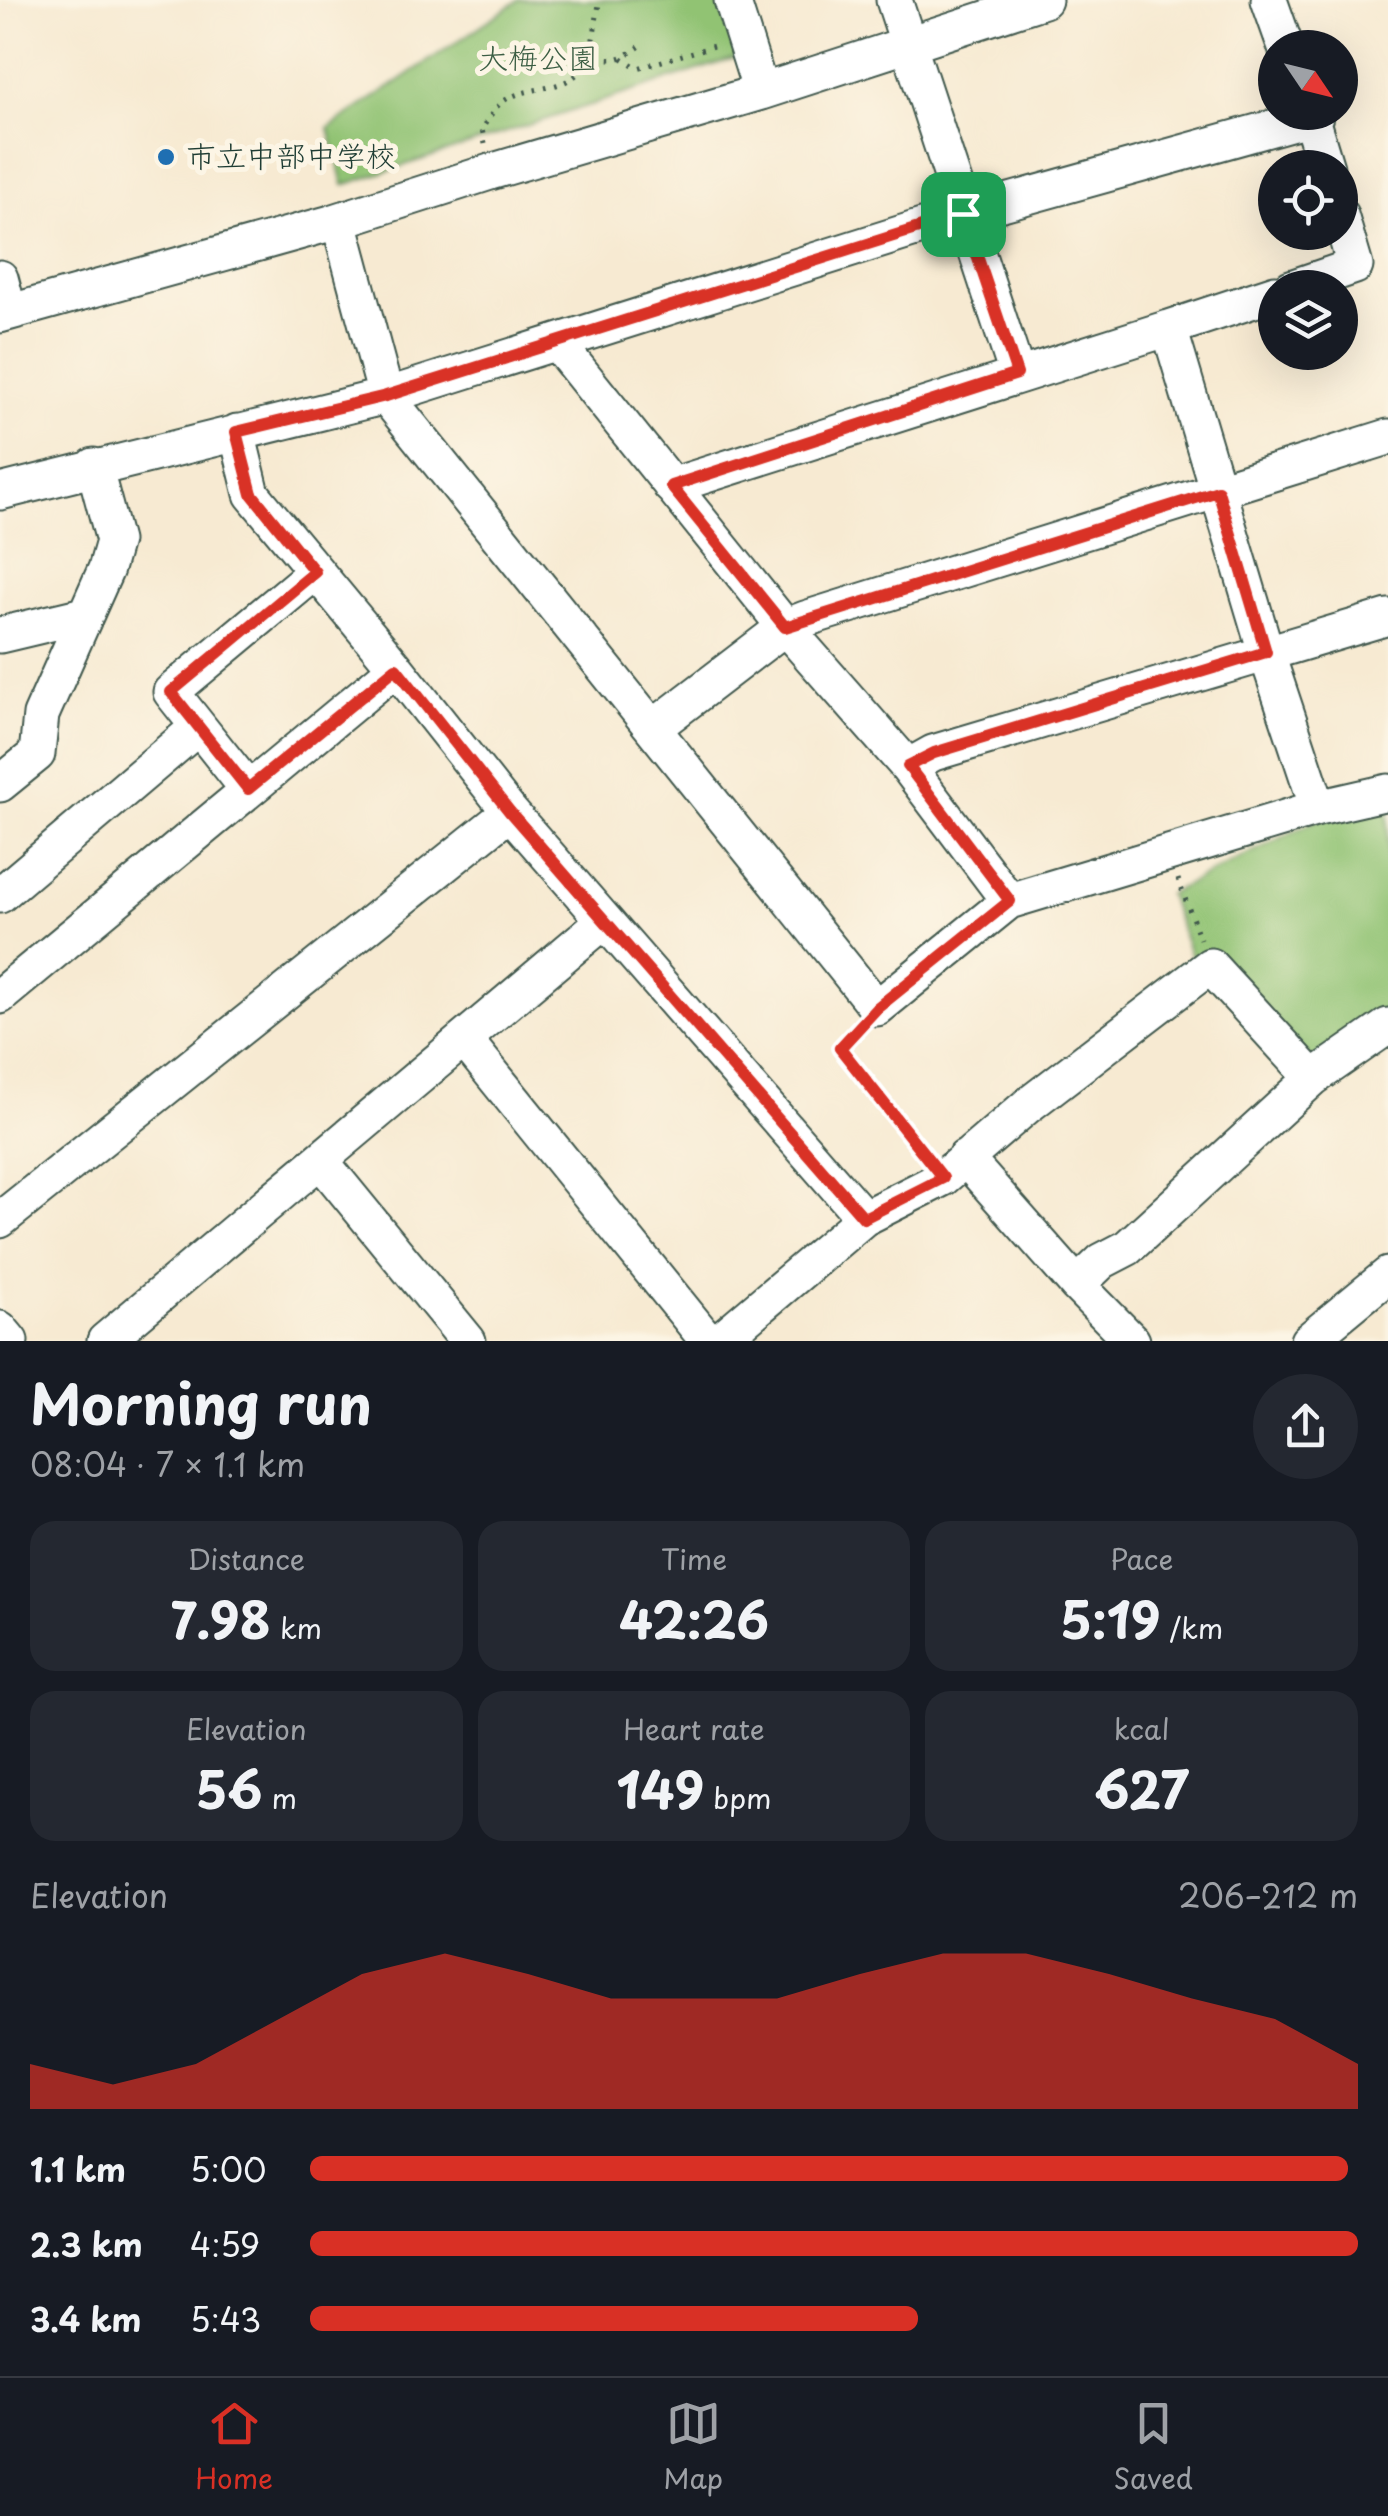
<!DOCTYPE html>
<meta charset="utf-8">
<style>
:root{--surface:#171b24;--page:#242831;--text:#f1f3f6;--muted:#9ea1a6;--line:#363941;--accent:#d93025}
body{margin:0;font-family:"Playpen Sans","Klee One",sans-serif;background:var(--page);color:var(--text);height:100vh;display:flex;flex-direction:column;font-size:38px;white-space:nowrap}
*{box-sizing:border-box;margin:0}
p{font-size:32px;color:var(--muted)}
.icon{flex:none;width:55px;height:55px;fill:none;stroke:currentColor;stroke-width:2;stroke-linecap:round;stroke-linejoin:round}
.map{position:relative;height:1341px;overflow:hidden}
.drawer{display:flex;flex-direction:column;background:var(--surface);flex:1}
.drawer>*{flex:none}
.needle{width:65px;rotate:125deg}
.fabs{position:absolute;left:1258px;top:30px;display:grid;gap:20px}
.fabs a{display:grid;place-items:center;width:100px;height:100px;border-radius:50%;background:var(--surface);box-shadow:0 10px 40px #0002;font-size:50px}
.pin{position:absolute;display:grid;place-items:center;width:85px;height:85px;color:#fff;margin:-42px;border-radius:20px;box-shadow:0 5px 15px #0006}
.round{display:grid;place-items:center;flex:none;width:105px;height:105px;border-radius:52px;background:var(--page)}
.headline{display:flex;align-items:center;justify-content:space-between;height:170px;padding:0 30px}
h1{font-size:55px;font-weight:700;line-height:75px}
.stats{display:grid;grid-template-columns:repeat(3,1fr);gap:15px;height:170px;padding:10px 30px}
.stats div{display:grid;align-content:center;border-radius:25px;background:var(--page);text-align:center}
.stats b{font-size:50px;font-weight:700}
.stats small{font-size:28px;font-weight:400}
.stats p{font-size:28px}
.chart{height:280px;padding:20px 30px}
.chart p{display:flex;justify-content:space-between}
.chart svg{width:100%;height:180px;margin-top:10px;fill:var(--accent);opacity:.7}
ul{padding:0 30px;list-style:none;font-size:32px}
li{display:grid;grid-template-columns:160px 120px 1fr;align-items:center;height:75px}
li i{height:25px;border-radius:12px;background:var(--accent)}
.tab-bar{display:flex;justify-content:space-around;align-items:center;height:140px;border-top:2px solid var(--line);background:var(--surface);font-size:28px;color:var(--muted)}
.tab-bar a{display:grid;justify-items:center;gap:5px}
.tab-bar .on{color:var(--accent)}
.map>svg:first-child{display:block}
.green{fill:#91c373;stroke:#588054;stroke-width:2.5}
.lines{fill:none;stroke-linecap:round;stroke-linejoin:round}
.minor-casing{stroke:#3f574c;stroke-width:39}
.path{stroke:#3f574c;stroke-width:5;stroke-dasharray:2.5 8;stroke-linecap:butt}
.minor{stroke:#fff;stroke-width:35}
.route-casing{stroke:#fff;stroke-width:20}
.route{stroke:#d93025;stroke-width:12}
.poi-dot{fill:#1f6fb2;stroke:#fcf5e5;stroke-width:4}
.labels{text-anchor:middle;stroke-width:10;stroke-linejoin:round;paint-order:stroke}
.park-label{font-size:30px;fill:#3c5e44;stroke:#fcf5e5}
.poi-label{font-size:30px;fill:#1f3d34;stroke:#fcf5e5;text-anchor:start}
</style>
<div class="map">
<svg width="1388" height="1341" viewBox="0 0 1388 1341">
<rect width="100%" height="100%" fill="#fcf5e5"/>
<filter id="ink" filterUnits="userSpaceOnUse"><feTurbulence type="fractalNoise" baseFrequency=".01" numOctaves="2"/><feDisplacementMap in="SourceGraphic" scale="20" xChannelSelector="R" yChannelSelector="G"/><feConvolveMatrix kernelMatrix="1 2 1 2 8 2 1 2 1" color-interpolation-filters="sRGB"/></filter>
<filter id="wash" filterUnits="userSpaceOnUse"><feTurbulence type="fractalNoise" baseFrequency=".0048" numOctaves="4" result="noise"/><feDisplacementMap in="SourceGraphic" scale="40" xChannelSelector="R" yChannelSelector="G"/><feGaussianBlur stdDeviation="2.25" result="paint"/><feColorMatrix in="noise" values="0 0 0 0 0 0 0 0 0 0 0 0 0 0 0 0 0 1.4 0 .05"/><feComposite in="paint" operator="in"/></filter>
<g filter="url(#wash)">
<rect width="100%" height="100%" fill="#f7ead2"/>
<path class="green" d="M 519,0 L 721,0 L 738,57 L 344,185 L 329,128 Z
M 1388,798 L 1388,1026 L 1313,1078 L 1190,954 L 1168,894 L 1329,814 Z"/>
</g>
<g filter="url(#ink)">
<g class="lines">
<defs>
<path id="minor" d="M 732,0 L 761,92
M 894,0 L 1017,374
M 1269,0 L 1286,48
M 1309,112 L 1326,168
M 339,221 L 386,396 L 877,1008 L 1009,901 L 1318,808 L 1266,652 L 1169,328 L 671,486
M 0,278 L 9,312
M 1291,288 L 1355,266 L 1340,215
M 0,315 L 331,223 L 490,172 L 761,92 L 1044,0
M 1169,328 L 1275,293
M 557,343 L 785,627 L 908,767 L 1009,901
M 237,432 L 252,494 L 396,668
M 0,492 L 386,396 L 963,214 L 1315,116
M 0,635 L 84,615
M 653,728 L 785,627 L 805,619 L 1388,437
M 908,767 L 933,753 L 1388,617
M 0,784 L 37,754 L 41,715 L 106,569 L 114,541 L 94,466
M 248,789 L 171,692 L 315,572
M 1318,808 L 1388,792
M 0,895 L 197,728
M 0,996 L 396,668 L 510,812 L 864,1218
M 464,1039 L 708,1341
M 965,1158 L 1077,1285 L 1132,1341
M 320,1160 L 468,1341
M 0,1220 L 510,812
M 1077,1285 L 1102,1261 L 1127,1248 L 1313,1078 L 1388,1026
M 0,1329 L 10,1341
M 105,1341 L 604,921
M 719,1341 L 864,1218 L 943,1178 L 1027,1106 L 1210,966 L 1313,1078
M 1308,1341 L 1388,1275"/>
</defs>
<use href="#minor" class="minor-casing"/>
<path class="path" d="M 588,55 C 617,63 621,59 645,43
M 622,58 L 638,68 L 717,45
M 485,144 L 482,129 C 487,121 493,110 501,103 C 523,85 563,93 581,70 C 594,52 595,21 600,0
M 1178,879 L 1200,939
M 858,1028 L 840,1048 L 925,1155"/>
<use href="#minor" class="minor"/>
</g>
</g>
<g class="lines" filter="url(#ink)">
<defs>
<path id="route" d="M 963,214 L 1017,374 L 671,486 L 785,627 L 1218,491 L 1266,652 L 934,753 L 908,766 L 1010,901 L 877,1008 L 840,1048 L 943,1178 L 864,1218 L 510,812 L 396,668 L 248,789 L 171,692 L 315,572 L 252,494 L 236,432 L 386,396 Z"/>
</defs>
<use href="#route" class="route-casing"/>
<use href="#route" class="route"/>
</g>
<circle class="poi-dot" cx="166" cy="157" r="10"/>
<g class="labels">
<g class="park-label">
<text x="538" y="69">大梅公園</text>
</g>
<g class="poi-label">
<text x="186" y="167">市立中部中学校</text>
</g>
</g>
</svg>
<div class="fabs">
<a><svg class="needle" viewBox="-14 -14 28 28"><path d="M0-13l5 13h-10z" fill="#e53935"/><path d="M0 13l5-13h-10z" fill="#9ea1a6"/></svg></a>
<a><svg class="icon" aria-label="locate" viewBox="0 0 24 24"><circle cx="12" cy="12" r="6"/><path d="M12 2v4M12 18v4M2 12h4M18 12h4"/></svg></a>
<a><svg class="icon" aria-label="layers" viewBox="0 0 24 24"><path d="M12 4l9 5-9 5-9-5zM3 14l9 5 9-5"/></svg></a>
</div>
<div class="pin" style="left:963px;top:214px;background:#1e9e55"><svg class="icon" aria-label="arrive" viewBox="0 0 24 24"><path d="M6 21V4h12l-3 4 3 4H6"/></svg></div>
</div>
<section class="drawer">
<div class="headline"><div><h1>Morning run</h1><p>08:04 · 7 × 1.1 km</p></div><a class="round"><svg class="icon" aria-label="share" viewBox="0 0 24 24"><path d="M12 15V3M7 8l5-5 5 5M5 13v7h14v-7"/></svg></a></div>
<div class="stats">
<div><p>Distance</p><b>7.98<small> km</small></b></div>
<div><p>Time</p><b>42:26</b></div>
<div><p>Pace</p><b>5:19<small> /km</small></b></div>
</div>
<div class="stats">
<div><p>Elevation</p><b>56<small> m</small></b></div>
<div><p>Heart rate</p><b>149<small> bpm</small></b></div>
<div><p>kcal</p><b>627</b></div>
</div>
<div class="chart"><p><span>Elevation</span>206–212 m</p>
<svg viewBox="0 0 160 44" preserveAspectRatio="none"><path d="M0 44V33L10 38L20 33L30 22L40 11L50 6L60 11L70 17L80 17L90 17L100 11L110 6L120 6L130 11L140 17L150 22L160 33V44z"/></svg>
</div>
<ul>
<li><b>1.1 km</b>5:00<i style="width:99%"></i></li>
<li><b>2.3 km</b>4:59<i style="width:100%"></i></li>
<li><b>3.4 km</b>5:43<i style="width:58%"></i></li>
</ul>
</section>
<nav class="tab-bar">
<a class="on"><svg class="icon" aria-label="home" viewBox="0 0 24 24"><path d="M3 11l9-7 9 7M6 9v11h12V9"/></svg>Home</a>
<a><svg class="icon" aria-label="map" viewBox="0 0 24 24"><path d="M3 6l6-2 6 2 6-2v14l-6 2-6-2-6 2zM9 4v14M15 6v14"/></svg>Map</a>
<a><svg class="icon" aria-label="saved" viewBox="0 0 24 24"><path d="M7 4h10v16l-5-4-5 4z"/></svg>Saved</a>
</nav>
